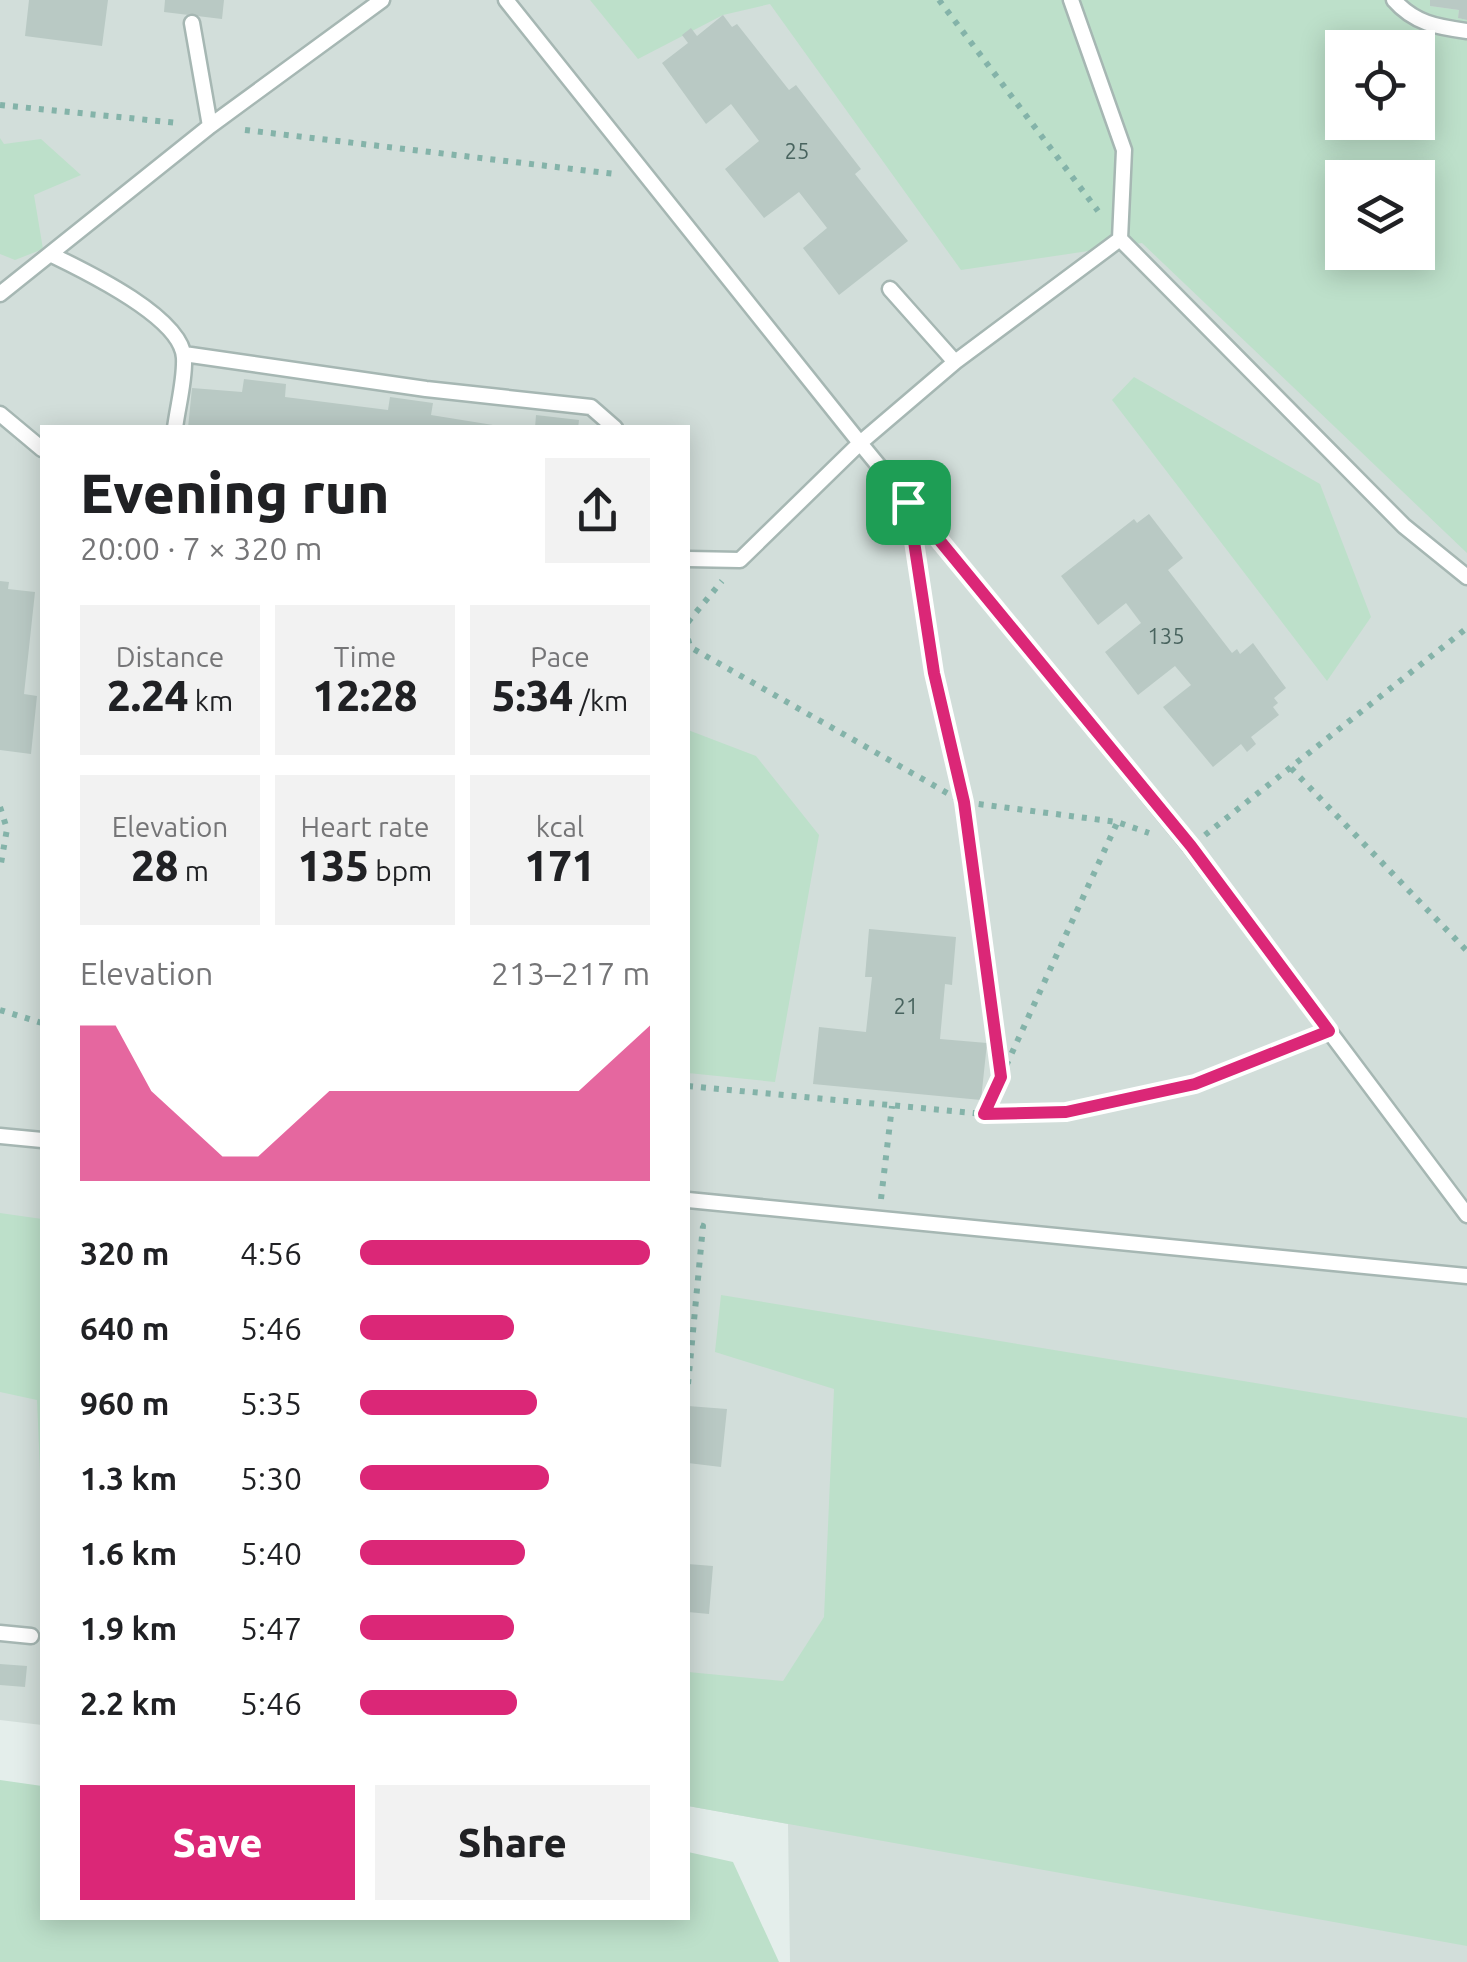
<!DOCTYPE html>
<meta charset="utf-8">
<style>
:root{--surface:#fff;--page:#f2f2f2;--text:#202124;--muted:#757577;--accent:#db2777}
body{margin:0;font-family:Ubuntu,sans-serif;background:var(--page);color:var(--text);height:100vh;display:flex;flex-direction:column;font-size:38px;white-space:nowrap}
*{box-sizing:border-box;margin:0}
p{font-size:32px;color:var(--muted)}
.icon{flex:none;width:55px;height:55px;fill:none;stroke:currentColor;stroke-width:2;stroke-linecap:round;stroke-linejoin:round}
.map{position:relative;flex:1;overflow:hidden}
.sheet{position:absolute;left:40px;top:425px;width:650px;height:1495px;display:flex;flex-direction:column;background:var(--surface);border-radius:0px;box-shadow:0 5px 25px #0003}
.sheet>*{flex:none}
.controls{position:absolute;left:1325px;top:30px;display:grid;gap:20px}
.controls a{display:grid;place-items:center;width:110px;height:110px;border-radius:0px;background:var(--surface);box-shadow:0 5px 25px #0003;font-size:50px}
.pin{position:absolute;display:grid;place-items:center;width:85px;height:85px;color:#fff;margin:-42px;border-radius:20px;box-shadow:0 5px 15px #0006}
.round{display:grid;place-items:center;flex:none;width:105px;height:105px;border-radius:0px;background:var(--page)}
.overview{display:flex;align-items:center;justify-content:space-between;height:170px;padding:0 40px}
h1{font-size:55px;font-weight:800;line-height:75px}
.metrics{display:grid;grid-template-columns:repeat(3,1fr);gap:15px;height:170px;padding:10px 40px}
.metrics div{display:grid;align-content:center;border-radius:0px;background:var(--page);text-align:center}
.metrics b{font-size:42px;font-weight:800}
.metrics small{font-size:28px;font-weight:400}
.metrics p{font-size:28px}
.chart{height:280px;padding:20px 40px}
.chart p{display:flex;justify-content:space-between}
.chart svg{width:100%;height:180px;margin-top:10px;fill:var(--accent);opacity:.7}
.cta{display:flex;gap:20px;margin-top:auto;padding:20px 40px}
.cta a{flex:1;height:115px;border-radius:0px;background:var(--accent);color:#fff;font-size:40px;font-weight:800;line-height:115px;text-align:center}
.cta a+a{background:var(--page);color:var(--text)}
ul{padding:0 40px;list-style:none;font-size:32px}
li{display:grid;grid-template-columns:160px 120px 1fr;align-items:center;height:75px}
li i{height:25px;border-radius:12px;background:var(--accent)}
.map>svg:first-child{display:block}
.built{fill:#d2deda;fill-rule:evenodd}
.green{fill:#bde0ca;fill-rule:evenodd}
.building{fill:#b9c9c4}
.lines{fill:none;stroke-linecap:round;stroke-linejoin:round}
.lane-casing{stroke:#a6b7b3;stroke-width:19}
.path{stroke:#84b3a9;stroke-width:6;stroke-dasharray:5 8;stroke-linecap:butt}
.lane{stroke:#fff;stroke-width:14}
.route-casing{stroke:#fff;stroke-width:20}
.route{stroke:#db2777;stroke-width:12}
.labels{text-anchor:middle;stroke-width:8;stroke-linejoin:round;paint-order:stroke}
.number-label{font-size:22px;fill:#48635e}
</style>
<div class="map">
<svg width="1467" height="1962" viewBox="0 0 1467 1962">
<rect width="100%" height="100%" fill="#e4eeeb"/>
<path class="built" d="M 0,0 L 1467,0 L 1467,1962 L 790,1962 L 788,1824 L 688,1806 L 688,428 L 42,428 L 42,1725 L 0,1720 ZM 1342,48 L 1418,48 L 1418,122 L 1342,122 ZM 1342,178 L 1418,178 L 1418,252 L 1342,252 Z"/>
<path class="green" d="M 590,0 L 1430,0 L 1430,6 L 1459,10 L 1458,18 L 1467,20 L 1467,553 L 1142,243 L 961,270 L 770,4 L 723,15 L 638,59 ZM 1342,48 L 1418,48 L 1418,122 L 1342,122 ZM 1342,178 L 1418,178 L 1418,252 L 1342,252 Z
M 0,138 L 4,144 L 41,139 L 81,175 L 34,195 L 43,249 L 15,260 L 0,254 Z
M 1134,377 L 1320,484 L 1371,617 L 1327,681 L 1112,400 Z
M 688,730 L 756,756 L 819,835 L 775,1082 L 688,1073 Z
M 0,1213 L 42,1219 L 42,1518 L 37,1400 L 0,1392 Z
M 721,1295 L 1467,1418 L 1467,1946 L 688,1806 L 688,1672 L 783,1681 L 824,1617 L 834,1389 L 715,1352 Z
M 0,1780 L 42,1786 L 42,1918 L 688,1918 L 688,1852 L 733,1862 L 779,1962 L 0,1962 Z"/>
<path class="building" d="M 29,0 L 108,0 L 102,46 L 25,36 Z
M 165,0 L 224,0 L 222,19 L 164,12 Z
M 1430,0 L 1467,0 L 1467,20 L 1458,18 L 1459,10 L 1430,6 Z
M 723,15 L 732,27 L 737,24 L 789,90 L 796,85 L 861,169 L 855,174 L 908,241 L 839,295 L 803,248 L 827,228 L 799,192 L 764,218 L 725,169 L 759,141 L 731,104 L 706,124 L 662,63 L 688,43 L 682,35 L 691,28 L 697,36 Z
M 244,379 L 286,384 L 285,397 L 388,410 L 390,397 L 433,403 L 431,415 L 512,428 L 188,428 L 192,388 L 242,392 Z
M 536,415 L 579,420 L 578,428 L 535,428 Z
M 1149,514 L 1183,558 L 1168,570 L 1232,653 L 1237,649 L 1240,654 L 1253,643 L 1286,688 L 1274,698 L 1278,703 L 1273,707 L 1279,715 L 1251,737 L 1256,744 L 1247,752 L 1241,744 L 1213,767 L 1163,707 L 1191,685 L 1175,666 L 1138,695 L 1105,652 L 1141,623 L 1126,603 L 1098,625 L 1061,576 L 1134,519 L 1137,523 Z
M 0,581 L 9,582 L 8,589 L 35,592 L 24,694 L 37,696 L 31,754 L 0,750 Z
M 869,929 L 956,937 L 952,985 L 945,984 L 940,1039 L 987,1043 L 981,1100 L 813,1084 L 819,1027 L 866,1032 L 872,977 L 865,977 Z
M 688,1406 L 727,1409 L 721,1467 L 688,1463 Z
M 688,1564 L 713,1566 L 709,1614 L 688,1612 Z
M 0,1664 L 27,1666 L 25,1687 L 0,1685 Z"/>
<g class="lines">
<defs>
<path id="lane" d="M 506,0 L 860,443 L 1191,847 L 1467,1215
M 1071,0 L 1124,150 L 1120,239 L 1404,526 L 1467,577
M 1394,0 C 1414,23 1437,27 1467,31
M 192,23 L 210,126
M 52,255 C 85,271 182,317 184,358 C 185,380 178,405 175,428
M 890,289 L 955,362
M 0,294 L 210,126 L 382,0
M 184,354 L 426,389 L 591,407 L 615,428
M 0,414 L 42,449
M 688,559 L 740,560 L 860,443 L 955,362 L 1120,239
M 0,1136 L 42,1140
M 688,1200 L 1467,1276
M 0,1633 L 31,1636"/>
</defs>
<use href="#lane" class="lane-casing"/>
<path class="path" d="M 939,0 L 1098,211
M 0,105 L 178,123
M 245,130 L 615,174
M 916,551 L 934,673 L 963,802 L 1001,1076
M 688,622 L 722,581
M 688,639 L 690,647 L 963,802 L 1117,822 L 1149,833
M 1291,768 L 1467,951
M 0,807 L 7,829 L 0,869
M 1205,835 L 1467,628
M 0,1010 L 42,1023
M 688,1086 L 984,1114 L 1117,823
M 984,1114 L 1065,1112 L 1195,1084 L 1306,1040
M 881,1199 L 892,1106
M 688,1384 L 703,1226 L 699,1225"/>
<use href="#lane" class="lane"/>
</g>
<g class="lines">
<defs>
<path id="route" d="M 908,502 L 1191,846 L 1329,1031 L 1195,1084 L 1066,1112 L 984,1114 L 1001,1077 L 964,802 L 934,673 Z"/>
</defs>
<use href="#route" class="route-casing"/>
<use href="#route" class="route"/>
</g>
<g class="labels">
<g class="number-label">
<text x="797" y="159">25</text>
<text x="1166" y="644">135</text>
<text x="906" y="1014">21</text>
</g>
</g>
</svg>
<div class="controls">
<a><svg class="icon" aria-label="locate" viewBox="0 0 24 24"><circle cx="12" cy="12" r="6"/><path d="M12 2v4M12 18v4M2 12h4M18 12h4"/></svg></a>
<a><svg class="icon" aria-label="layers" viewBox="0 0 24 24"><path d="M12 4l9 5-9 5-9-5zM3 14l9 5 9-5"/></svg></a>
</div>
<div class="pin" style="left:908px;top:502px;background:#1e9e55"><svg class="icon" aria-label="arrive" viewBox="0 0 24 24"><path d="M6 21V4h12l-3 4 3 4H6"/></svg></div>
<section class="sheet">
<div class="overview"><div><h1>Evening run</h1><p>20:00 · 7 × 320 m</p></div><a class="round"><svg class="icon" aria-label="share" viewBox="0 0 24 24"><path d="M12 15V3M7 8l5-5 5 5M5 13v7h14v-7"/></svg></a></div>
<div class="metrics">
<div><p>Distance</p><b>2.24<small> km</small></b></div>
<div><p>Time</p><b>12:28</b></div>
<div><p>Pace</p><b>5:34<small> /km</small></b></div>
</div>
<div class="metrics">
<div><p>Elevation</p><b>28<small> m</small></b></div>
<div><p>Heart rate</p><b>135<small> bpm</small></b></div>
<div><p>kcal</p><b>171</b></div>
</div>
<div class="chart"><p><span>Elevation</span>213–217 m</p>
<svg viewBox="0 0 160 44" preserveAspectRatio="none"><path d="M0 44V6L10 6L20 22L30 30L40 38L50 38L60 30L70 22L80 22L90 22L100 22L110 22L120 22L130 22L140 22L150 14L160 6V44z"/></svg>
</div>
<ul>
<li><b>320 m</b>4:56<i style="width:100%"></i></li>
<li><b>640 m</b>5:46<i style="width:53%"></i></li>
<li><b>960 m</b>5:35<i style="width:61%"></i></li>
<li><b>1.3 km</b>5:30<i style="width:65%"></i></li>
<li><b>1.6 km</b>5:40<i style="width:57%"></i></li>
<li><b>1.9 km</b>5:47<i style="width:53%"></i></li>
<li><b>2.2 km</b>5:46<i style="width:54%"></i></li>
</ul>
<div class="cta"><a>Save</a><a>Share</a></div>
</section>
</div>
